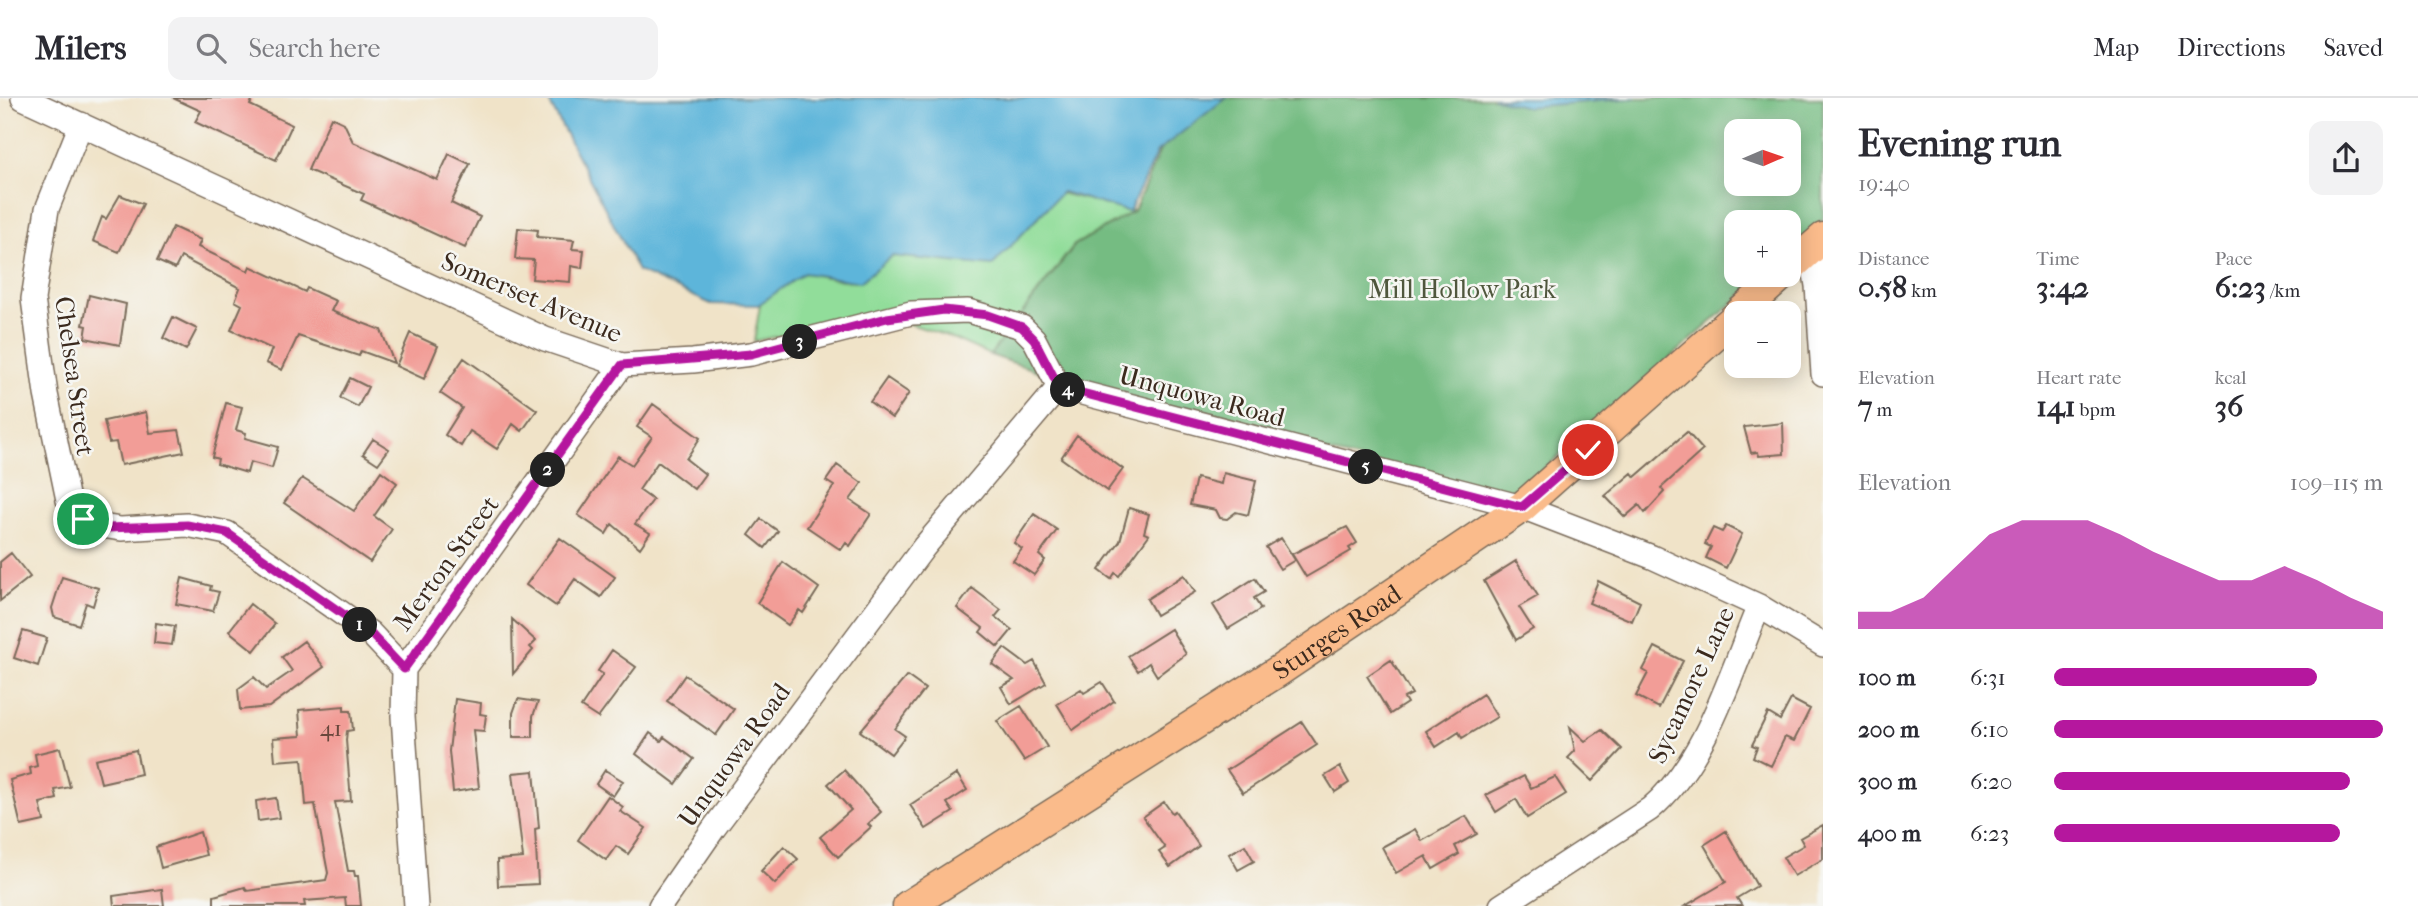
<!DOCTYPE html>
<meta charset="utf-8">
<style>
:root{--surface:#fff;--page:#f2f2f3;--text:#2b2b33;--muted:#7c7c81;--line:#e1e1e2;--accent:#b5179e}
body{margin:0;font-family:"IM FELL French Canon",serif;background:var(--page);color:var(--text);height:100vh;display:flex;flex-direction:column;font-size:26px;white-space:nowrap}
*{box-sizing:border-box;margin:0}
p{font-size:23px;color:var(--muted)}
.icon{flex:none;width:38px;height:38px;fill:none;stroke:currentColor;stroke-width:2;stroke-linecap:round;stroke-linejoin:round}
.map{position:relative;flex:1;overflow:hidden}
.drawer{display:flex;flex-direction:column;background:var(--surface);width:595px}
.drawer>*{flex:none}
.needle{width:46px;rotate:88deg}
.buttons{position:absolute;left:1724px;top:21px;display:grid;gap:14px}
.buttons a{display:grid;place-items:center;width:77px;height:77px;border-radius:14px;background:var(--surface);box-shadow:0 4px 18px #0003;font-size:35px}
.pin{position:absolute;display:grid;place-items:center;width:60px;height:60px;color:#fff;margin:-30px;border:4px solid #fff;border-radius:50%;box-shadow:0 2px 7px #0007}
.km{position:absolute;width:35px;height:35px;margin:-18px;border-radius:50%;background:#222;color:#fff;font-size:19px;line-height:35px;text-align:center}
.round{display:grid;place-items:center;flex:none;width:74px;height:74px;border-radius:14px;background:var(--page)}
.headline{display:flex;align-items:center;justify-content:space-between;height:119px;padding:0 35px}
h1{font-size:38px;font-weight:800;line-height:52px}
.figures{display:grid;grid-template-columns:repeat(3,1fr);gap:10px;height:119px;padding:7px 35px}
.figures div{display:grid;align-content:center}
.figures b{font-size:30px;font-weight:800}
.figures small{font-size:19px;font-weight:400}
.figures p{font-size:19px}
.chart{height:196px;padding:14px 35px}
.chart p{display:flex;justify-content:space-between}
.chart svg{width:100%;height:126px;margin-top:7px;fill:var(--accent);opacity:.7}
ul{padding:0 35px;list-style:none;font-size:23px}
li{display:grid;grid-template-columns:112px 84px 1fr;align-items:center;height:52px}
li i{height:18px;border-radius:9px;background:var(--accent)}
header{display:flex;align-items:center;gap:42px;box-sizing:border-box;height:98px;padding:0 35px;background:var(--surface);border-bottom:2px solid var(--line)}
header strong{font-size:33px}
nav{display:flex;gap:38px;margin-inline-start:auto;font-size:24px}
.search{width:490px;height:63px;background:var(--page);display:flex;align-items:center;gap:18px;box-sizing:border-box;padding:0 24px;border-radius:14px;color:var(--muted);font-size:26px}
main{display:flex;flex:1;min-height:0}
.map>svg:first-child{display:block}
.green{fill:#91dd9a;stroke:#66845c;stroke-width:2}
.forest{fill:#74bc82;stroke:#587350;stroke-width:2;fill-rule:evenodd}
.water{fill:#5db5da;stroke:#4c707c;stroke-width:2}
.building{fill:#f29d97}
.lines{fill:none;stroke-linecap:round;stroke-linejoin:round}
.minor-casing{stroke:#7a6b5a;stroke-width:26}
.major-casing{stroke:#7a6b5a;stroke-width:33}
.minor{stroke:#fff;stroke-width:23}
.major{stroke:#fabb8b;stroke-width:30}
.route-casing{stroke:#fff;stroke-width:14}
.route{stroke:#b5179e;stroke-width:9}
.labels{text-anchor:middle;stroke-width:5;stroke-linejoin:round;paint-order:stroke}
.number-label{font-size:23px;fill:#69473c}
.park-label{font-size:26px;fill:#50573d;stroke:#f6f6f2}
.street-label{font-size:26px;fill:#3b2a1e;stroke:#f6f6f2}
</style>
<header>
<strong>Milers</strong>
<div class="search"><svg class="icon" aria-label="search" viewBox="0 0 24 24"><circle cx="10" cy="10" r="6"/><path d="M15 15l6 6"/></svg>Search here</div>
<nav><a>Map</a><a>Directions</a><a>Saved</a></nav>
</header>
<main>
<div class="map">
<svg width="1823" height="808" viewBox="0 0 1823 808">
<rect width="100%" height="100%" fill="#f6f6f2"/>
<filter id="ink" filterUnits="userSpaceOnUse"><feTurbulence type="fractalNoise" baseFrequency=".0143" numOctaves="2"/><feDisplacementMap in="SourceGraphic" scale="14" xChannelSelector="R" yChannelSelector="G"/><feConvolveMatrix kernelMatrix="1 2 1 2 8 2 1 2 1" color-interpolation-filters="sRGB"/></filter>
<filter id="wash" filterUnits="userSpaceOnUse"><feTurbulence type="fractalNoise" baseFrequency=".00686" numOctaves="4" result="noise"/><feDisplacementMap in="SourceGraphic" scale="28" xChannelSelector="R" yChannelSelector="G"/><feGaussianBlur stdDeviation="1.57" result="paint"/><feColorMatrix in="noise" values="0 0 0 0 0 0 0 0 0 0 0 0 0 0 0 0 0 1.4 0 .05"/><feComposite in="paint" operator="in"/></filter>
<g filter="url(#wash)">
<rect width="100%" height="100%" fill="#f0e3c8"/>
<path class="green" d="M 1059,95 L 1134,113 L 1074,147 L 990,257 L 950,239 L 883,217 L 754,243 L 761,201 L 804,175 L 854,184 L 895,155 Z"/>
<path class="forest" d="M 1217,0 L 1823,0 L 1823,121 L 1789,154 L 1788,124 L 1736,124 L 1736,177 L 1765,177 L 1524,388 L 1502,394 L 1085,299 L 1035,272 L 990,257 L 1075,147 L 1134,113 L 1160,52 ZM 1736,33 L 1788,33 L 1788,86 L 1736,86 Z"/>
<path class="water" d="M 547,0 L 1226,0 L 1157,54 L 1129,114 L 1062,94 L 992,168 L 892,158 L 860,184 L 804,175 L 758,207 L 711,206 L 638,173 Z
M 1493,0 L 1636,0 L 1526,9 Z"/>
<g id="blocks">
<path class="building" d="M 173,0 L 253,0 L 250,7 L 292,27 L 276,62 L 195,24 L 201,13 Z
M 331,19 L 344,25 L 353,44 L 437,82 L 449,56 L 470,66 L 451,105 L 480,119 L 465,150 L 361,102 L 364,96 L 308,72 Z
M 120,97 L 143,106 L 119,154 L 93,143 L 102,119 L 106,121 Z
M 173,129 L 201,142 L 198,149 L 248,173 L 250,168 L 305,194 L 307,190 L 336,203 L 331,213 L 381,232 L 394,265 L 361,253 L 359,258 L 298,238 L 282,272 L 266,265 L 272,251 L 231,232 L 242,207 L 235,203 L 240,190 L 181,159 L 175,171 L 157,163 Z
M 518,130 L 538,132 L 537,139 L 574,142 L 572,151 L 584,152 L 582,170 L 571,168 L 570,184 L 532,181 L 534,162 L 515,161 Z
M 89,197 L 126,206 L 120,247 L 85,240 L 87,228 L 83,227 Z
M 173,219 L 197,231 L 186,252 L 163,240 Z
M 410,235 L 438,248 L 424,281 L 396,268 Z
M 464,260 L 537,312 L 522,333 L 513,326 L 497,351 L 470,333 L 461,348 L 445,337 L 462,310 L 440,295 Z
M 350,280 L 368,289 L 358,309 L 340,300 Z
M 887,280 L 909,295 L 892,320 L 870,304 Z
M 226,305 L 242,309 L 236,332 L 246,335 L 245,340 L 278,349 L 272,370 L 250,364 L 247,375 L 217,366 L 218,361 L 212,359 Z
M 653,306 L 700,340 L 686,361 L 705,376 L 694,391 L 658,364 L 639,392 L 653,402 L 635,426 L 650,435 L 640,450 L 612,426 L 606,436 L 578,417 L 618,358 L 632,367 L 652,339 L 637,329 Z
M 146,314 L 150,335 L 179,332 L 184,354 L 121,367 L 116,344 L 109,345 L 104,323 Z
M 1783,325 L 1784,356 L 1759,358 L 1758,354 L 1751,355 L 1744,329 Z
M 1687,334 L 1703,352 L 1661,390 L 1664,394 L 1645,415 L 1639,407 L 1625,419 L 1605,398 L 1632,375 L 1635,379 Z
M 1077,337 L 1123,371 L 1107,393 L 1061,360 Z
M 373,341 L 389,351 L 378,366 L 363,356 Z
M 837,367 L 862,385 L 850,402 L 871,416 L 850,448 L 846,445 L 841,452 L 807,429 L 834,388 L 826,383 Z
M 381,373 L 397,385 L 374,418 L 392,431 L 370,464 L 284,405 L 302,380 L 354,413 Z
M 1223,375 L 1256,383 L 1248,417 L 1236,414 L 1227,421 L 1220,420 L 1216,412 L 1190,407 L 1196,380 L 1221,386 Z
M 1129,410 L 1149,416 L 1144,435 L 1149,437 L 1119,478 L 1115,475 L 1111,481 L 1099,472 L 1120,443 Z
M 1034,416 L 1057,432 L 1039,457 L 1045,462 L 1034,477 L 1013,463 L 1022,451 L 1014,445 Z
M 761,421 L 778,433 L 765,450 L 749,437 Z
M 1726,428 L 1742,436 L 1726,470 L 1706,460 L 1711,449 L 1705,446 L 1713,430 L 1722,434 Z
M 1347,429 L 1357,445 L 1349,450 L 1351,453 L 1306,479 L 1292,456 Z
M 560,440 L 615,479 L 601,499 L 575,481 L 556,508 L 526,487 Z
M 1281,440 L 1295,462 L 1280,471 L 1266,449 Z
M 11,455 L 30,479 L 0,503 L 0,464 Z
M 1516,463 L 1538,498 L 1519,509 L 1533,531 L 1516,542 L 1484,483 Z
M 783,464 L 819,490 L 803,515 L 799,512 L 788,527 L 757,505 Z
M 1184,477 L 1195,494 L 1156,517 L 1147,501 Z
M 62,479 L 98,490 L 93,508 L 86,505 L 79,527 L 54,519 L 52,510 Z
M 182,480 L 211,488 L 210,492 L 219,494 L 213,513 L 176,506 Z
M 1255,480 L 1264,494 L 1254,500 L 1261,511 L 1228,531 L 1213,507 Z
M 1598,483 L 1640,504 L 1632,523 L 1589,505 Z
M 972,490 L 1001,512 L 995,519 L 1012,532 L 998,549 L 980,534 L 983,530 L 957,510 Z
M 250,506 L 275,526 L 254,553 L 229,533 Z
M 512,521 L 536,543 L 530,549 L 533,552 L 513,576 Z
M 156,525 L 175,528 L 172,547 L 154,545 Z
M 1171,531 L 1186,556 L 1157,578 L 1149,565 L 1138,573 L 1128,558 Z
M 23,533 L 47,540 L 38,568 L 14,560 Z
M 304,543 L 324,569 L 269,609 L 240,612 L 238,591 L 254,579 L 266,591 L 292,573 L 282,559 Z
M 1655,549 L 1683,563 L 1659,610 L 1636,598 L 1648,575 L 1643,572 Z
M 1004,550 L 1027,567 L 1034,563 L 1046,585 L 1011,606 L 1001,589 L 1014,582 L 992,566 Z
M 612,552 L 636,569 L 598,620 L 581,609 L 603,576 L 598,573 Z
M 1391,562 L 1412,596 L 1404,600 L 1407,605 L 1390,616 L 1367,578 Z
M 685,577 L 734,611 L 716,637 L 667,603 Z
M 907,578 L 925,591 L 895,631 L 905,638 L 891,656 L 860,633 Z
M 1102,584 L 1114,603 L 1073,632 L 1057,606 L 1081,591 L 1084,595 Z
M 1483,596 L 1497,619 L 1462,640 L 1459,634 L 1436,649 L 1426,633 Z
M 455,601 L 481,605 L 480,616 L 486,617 L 484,633 L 473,632 L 479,690 L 453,694 L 449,653 Z
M 518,601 L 538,604 L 533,618 L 533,639 L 513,639 L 513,615 Z
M 1791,601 L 1810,611 L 1794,643 L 1785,639 L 1771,668 L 1753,659 L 1757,649 L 1752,647 L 1768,615 L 1780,622 Z
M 344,608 L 344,613 L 351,613 L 353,632 L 347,633 L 346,642 L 351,703 L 335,704 L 348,773 L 354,773 L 355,778 L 358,778 L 361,808 L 346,808 L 345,800 L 304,803 L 305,808 L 214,808 L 214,798 L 245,789 L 247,793 L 326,782 L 328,775 L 315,706 L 306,707 L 302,661 L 275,663 L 273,640 L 301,638 L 299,612 Z
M 1021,608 L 1047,649 L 1024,663 L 997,623 Z
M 1302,624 L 1317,647 L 1243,695 L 1227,672 Z
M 1570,629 L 1585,643 L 1602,632 L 1622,651 L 1592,683 L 1568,660 L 1575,653 Z
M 650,635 L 661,643 L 664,639 L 694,661 L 676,686 L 636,656 Z
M 60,650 L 70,689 L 55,692 L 57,701 L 40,705 L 44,723 L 21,728 L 10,682 L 31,676 L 30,670 L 37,668 L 35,656 Z
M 136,652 L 141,676 L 101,685 L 95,661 Z
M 1340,669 L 1349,685 L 1335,694 L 1325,678 Z
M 605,672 L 623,683 L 613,698 L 596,686 Z
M 844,672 L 881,714 L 868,726 L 871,729 L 838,759 L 820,739 L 851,712 L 828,686 Z
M 534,673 L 539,730 L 535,731 L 538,786 L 498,788 L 497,762 L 523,760 L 513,675 Z
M 957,676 L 967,692 L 947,705 L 953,714 L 926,731 L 910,707 Z
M 1524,678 L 1531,690 L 1555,679 L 1566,696 L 1527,720 L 1516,701 L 1496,714 L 1486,697 Z
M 608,698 L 623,709 L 620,713 L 646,730 L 628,756 L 616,748 L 606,762 L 578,742 Z
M 276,700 L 279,720 L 258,723 L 256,703 Z
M 1164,704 L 1172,715 L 1175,713 L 1199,748 L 1170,769 L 1159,754 L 1165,750 L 1143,719 Z
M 1466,718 L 1477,736 L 1455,748 L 1459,756 L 1433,771 L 1426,758 L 1396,775 L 1382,749 L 1415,731 L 1422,743 Z
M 1823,727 L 1823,761 L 1794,778 L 1783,759 L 1804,747 L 1800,740 Z
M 1726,733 L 1757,788 L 1737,800 L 1742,808 L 1685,808 L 1726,784 L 1704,747 Z
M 200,734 L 206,757 L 161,770 L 156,749 Z
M 1245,747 L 1254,763 L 1238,772 L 1229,756 Z
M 784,748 L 798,761 L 775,786 L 761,773 Z
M 162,791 L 164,808 L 114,808 L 113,798 Z"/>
</g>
</g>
<g filter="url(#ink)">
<use href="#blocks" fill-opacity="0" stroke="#7a6b5a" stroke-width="2"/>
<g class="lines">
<defs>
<path id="minor" d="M 23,0 L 545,241 L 622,267 L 693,263 L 751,256 L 911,215 L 968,213 L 1022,229 L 1034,241 L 1059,289
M 81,26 L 47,111 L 33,201 L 46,296 L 68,402 L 83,421 L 95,427 L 121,431 L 187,427 L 227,435 L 370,535 L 404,571
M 1811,150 L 1817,188 L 1823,276
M 416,808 L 403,618 L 404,571 L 622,267
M 660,808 L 714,730 L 924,449 L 1059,289 L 1522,409 L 1652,459 L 1759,508 L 1823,547
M 1501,808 L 1650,711 C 1706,664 1731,574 1759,508"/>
<g id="major">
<path d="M 1788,171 L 1823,140"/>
<path d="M 1740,215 L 1782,177"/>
<path id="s1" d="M 908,808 L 1277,574 L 1522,409 L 1736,219"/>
</g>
</defs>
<use href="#minor" class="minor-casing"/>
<use href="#major" class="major-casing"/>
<use href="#minor" class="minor"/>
<use href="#major" class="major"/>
</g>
</g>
<g class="lines" filter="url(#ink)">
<defs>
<path id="route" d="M 83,421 L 108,430 L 187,427 L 227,435 L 370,535 L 404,571 L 622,267 L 751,256 L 887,220 L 944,212 L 988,217 L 1022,229 L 1034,241 L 1059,289 L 1522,409 L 1588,352"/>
</defs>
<use href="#route" class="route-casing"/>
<use href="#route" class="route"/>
</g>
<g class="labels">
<g class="number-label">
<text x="331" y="638">41</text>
</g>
<g class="park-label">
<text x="1462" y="200">Mill Hollow Park</text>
</g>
<g class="street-label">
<text transform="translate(532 199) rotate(23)" y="9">Somerset Avenue</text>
<text transform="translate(75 278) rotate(82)" y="9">Chelsea Street</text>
<text transform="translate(1202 298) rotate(15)" y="9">Unquowa Road</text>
<text transform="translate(446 465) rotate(-54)" y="9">Merton Street</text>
<text dy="9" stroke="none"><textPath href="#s1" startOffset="509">Sturges Road</textPath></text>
<text transform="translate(1691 587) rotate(-65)" y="9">Sycamore Lane</text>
<text transform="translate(734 657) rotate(-54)" y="9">Unquowa Road</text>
</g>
</g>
</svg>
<div class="buttons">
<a><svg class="needle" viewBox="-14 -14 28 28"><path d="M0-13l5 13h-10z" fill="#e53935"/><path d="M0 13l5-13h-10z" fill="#7c7c81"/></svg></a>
<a>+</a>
<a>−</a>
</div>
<div class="pin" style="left:83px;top:421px;background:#1e9e55"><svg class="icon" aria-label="arrive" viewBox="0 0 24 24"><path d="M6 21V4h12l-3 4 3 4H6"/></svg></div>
<div class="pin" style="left:1588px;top:352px;background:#d93025"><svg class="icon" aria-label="check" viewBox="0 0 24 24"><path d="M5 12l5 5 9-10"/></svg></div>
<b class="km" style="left:360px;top:527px">1</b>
<b class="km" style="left:548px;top:372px">2</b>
<b class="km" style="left:800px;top:244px">3</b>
<b class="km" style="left:1068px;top:292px">4</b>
<b class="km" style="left:1366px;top:369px">5</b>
</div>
<section class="drawer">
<div class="headline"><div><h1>Evening run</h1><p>19:40</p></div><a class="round"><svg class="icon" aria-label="share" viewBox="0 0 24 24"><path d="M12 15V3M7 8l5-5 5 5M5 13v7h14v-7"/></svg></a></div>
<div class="figures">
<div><p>Distance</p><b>0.58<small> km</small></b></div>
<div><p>Time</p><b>3:42</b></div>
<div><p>Pace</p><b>6:23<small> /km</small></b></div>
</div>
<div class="figures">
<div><p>Elevation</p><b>7<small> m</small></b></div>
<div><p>Heart rate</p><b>141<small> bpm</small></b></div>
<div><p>kcal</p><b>36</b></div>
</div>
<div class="chart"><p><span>Elevation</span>109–115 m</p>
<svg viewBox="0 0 160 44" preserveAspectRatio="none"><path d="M0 44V38L10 38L20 33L30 22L40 11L50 6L60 6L70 6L80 11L90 17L100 22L110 27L120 27L130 22L140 27L150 33L160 38V44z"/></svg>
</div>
<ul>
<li><b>100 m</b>6:31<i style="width:80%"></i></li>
<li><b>200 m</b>6:10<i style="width:100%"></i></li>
<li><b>300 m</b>6:20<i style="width:90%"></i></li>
<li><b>400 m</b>6:23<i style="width:87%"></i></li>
</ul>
</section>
</main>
